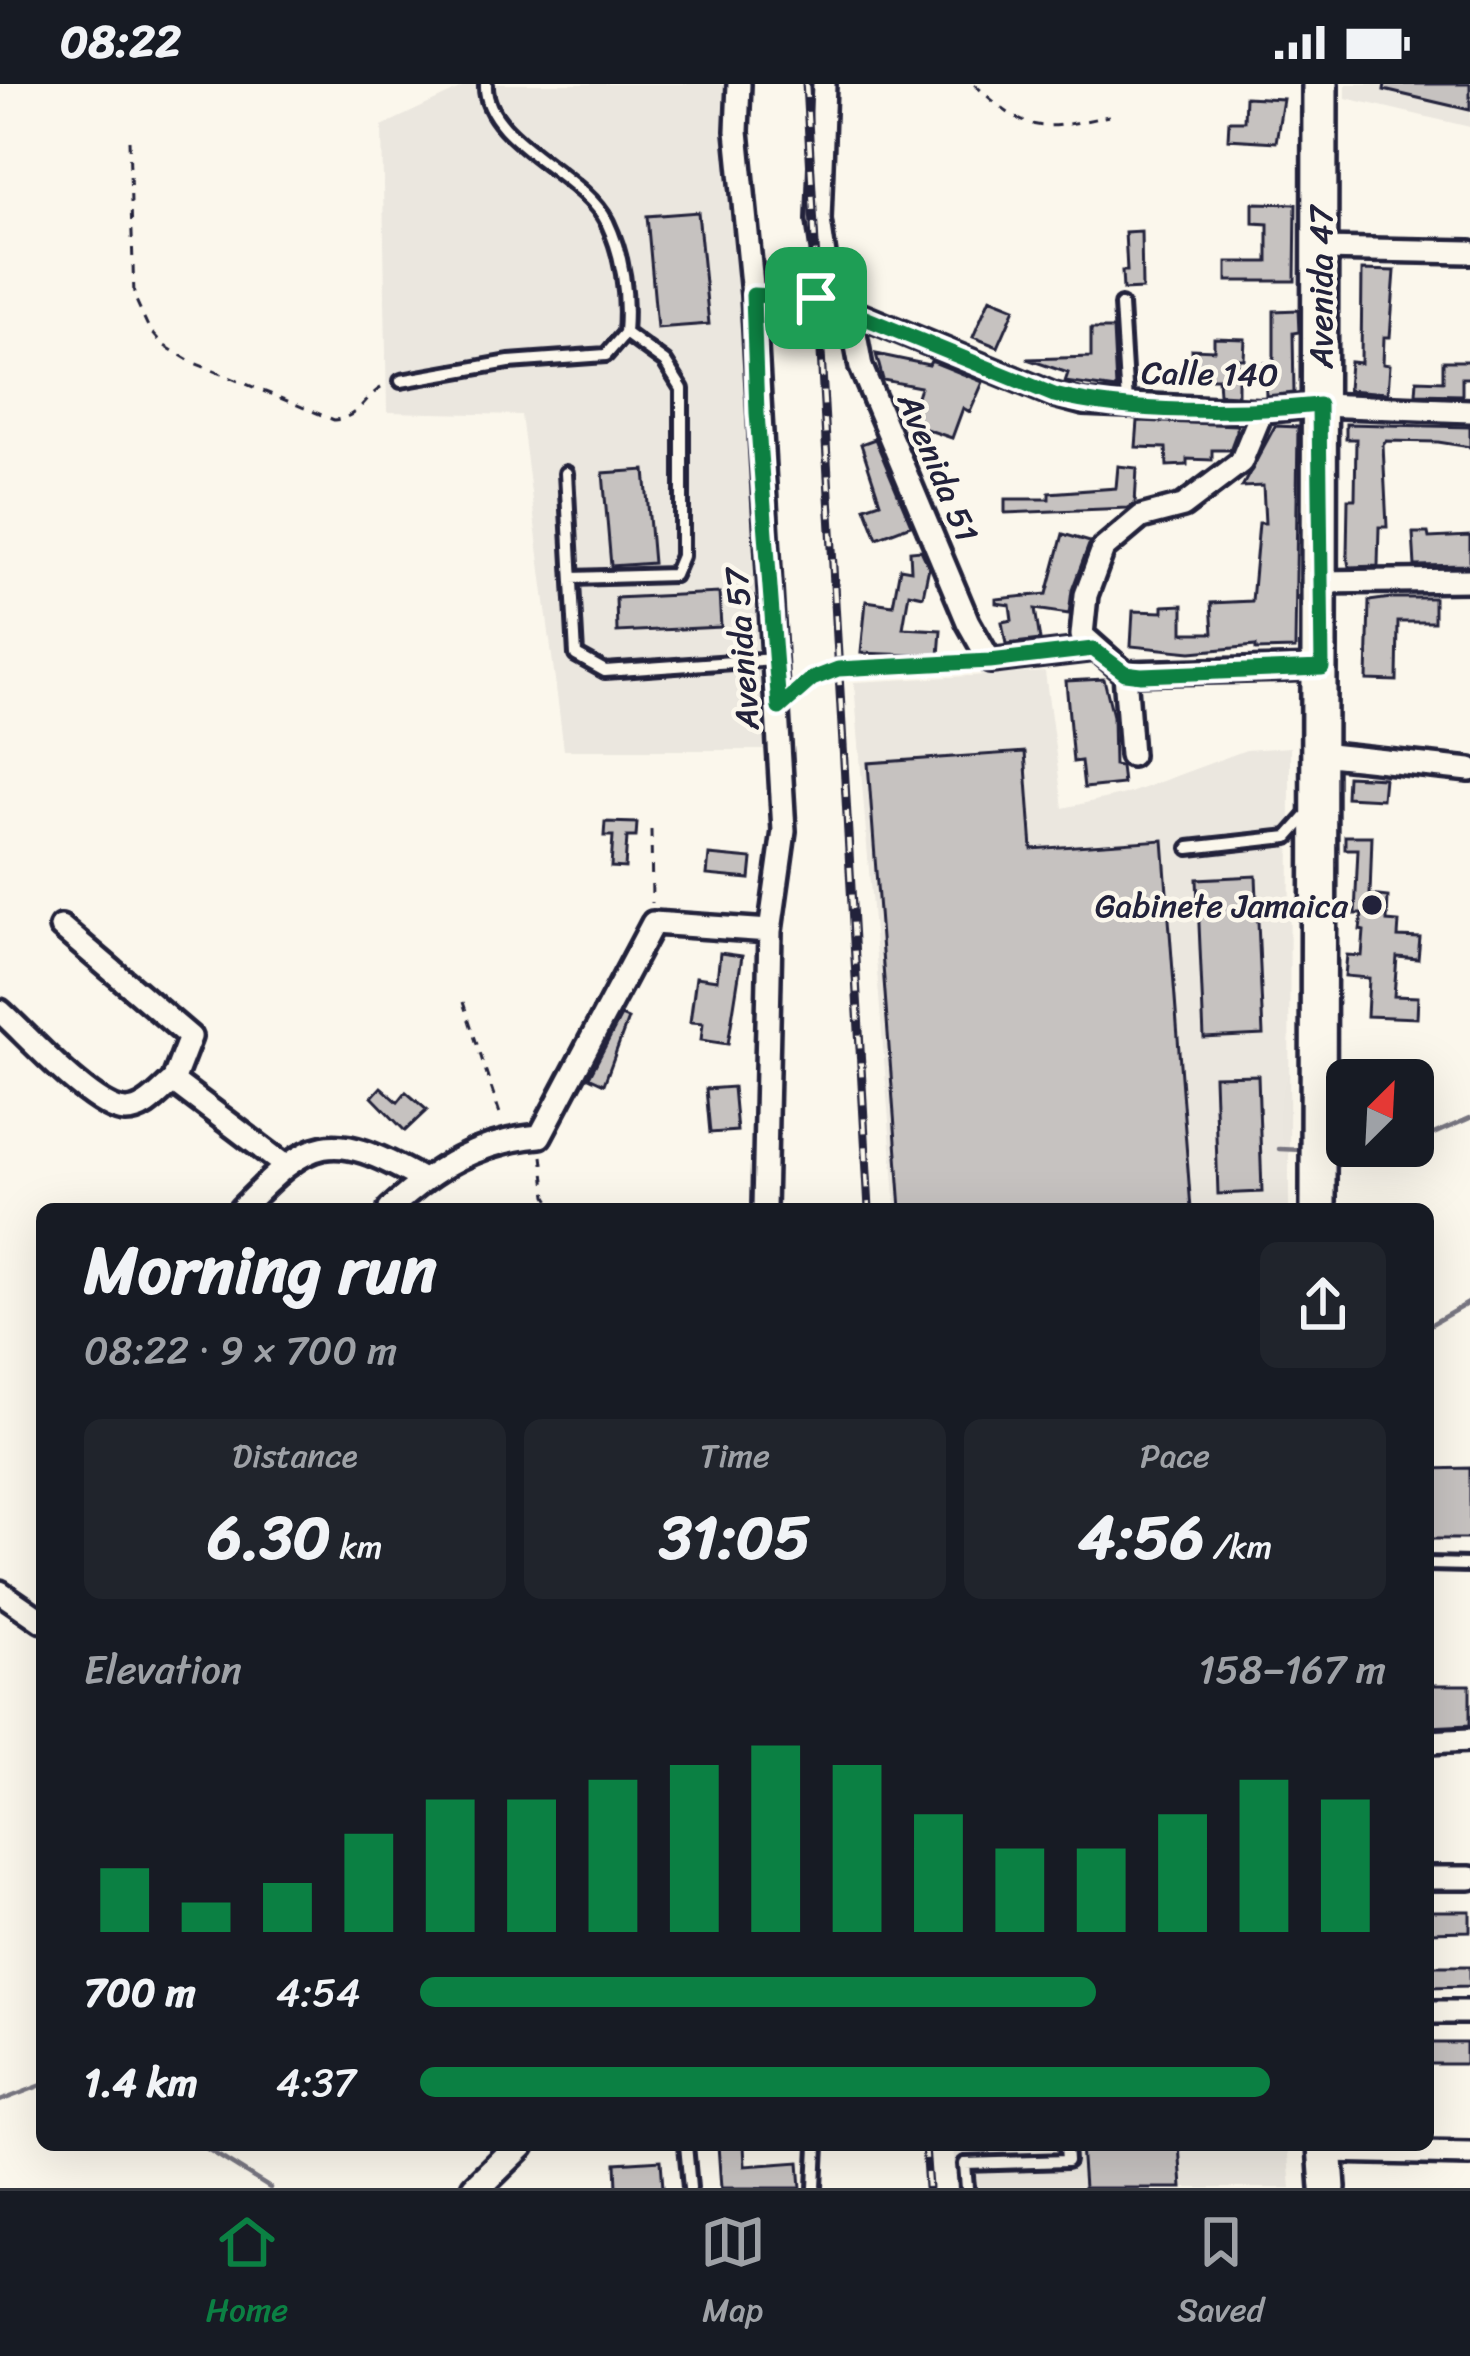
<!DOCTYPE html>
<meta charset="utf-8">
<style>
:root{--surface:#171b24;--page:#20242c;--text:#f1f3f6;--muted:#9ea1a6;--line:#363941;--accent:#0b8043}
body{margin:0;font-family:Sriracha,sans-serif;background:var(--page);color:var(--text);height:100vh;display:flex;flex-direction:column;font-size:45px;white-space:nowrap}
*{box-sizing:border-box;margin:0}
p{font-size:39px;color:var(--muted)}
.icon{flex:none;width:66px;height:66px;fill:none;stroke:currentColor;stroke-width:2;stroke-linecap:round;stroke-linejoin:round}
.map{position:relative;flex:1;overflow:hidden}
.drawer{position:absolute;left:36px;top:1119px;width:1398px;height:948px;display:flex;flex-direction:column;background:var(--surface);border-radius:18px;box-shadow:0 12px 48px #0002}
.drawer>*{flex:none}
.needle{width:78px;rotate:24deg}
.buttons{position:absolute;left:1326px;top:975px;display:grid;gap:24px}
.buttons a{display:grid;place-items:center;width:108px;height:108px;border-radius:18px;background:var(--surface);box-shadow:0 12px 48px #0002;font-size:60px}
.pin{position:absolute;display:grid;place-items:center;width:102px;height:102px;color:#fff;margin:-51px;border-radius:24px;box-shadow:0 6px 18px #0006}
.round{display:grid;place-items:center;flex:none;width:126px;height:126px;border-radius:18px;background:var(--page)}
.overview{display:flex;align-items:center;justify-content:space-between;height:204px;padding:0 48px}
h1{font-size:66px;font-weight:700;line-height:90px}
.metrics{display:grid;grid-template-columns:repeat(3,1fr);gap:18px;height:204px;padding:12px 48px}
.metrics div{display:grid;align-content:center;border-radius:18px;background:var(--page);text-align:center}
.metrics b{font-size:60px;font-weight:700}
.metrics small{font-size:33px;font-weight:400}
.metrics p{font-size:33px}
.chart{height:336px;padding:24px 48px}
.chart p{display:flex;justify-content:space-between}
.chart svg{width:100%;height:216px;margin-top:12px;stroke:var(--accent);stroke-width:6}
ul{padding:0 48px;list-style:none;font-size:39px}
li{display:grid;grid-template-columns:192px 144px 1fr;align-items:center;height:90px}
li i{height:30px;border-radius:15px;background:var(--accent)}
.status{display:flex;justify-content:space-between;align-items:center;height:84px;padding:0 60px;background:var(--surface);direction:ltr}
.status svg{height:33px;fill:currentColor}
.menu{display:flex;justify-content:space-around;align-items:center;height:168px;border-top:3px solid var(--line);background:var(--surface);font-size:33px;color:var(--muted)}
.menu a{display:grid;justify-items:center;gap:6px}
.menu .selected{color:var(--accent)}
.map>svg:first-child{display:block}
.built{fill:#ebe7df}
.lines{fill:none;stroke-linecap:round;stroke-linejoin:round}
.stream{stroke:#787681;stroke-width:4.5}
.building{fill:#c6c2c0;stroke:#22223b;stroke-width:3}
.service-casing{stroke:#22223b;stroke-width:20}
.minor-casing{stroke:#22223b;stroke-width:30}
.secondary-casing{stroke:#22223b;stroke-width:36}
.primary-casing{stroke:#22223b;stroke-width:42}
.path{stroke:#22223b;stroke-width:3;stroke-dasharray:9 9;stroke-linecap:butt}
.service{stroke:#fbf7ec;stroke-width:10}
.minor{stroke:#fbf7ec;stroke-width:21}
.secondary{stroke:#fbf7ec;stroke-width:27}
.primary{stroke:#fbf7ec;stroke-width:33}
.rail-casing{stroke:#22223b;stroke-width:9}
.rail{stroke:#fbf7ec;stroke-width:4.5;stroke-dasharray:14;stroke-linecap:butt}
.route-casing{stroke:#fff;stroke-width:24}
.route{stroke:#0b8043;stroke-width:15}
.poi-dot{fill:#22223b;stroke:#fbf7ec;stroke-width:4.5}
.labels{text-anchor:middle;stroke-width:9;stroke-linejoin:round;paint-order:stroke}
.street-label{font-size:33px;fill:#22223b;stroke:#fbf7ec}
.poi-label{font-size:33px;fill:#22223b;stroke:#fbf7ec;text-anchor:end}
</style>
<div class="status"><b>08:22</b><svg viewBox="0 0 49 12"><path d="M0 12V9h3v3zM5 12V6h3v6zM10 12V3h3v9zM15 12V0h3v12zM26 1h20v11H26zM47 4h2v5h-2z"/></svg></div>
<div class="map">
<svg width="1470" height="2104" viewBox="0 0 1470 2104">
<rect width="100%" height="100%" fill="#fbf7ec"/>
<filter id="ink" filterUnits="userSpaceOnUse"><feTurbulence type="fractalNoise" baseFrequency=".00833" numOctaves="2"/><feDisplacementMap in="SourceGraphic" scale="24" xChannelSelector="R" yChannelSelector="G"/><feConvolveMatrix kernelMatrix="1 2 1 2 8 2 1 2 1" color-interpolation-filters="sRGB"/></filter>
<g filter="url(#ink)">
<path class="built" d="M 470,0 L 731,0 L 755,483 L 766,569 L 771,666 L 564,666 L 521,331 L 387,328 L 382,42 Z
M 1346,0 L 1470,0 L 1470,43 L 1346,14 Z
M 1045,588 L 1063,724 L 1130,709 L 1246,666 L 1290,663 L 1289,1125 L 896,1125 L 854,598 Z
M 953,2061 L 1287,2061 L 1291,2104 L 956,2104 Z"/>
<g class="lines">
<path class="stream" d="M 1413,1059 L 1470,1034
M 1279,1065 L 1303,1066
M 1332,1067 L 1390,1069 L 1406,1062
M 1428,1242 L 1470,1218
M 0,2017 L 42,2001
M 201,2061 L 270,2104"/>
</g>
<path class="building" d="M 1385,0 L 1470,0 L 1470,26 L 1384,6 Z
M 1245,13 L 1283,15 L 1276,58 L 1228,55 L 1229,37 L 1244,37 Z
M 1253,119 L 1296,120 L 1295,197 L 1227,197 L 1227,178 L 1268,178 L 1268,140 L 1253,139 Z
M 698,128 L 709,240 L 657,244 L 647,132 Z
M 1141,147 L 1142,205 L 1123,206 L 1122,187 L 1127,187 L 1125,148 Z
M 1362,186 L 1395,187 L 1390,253 L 1384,253 L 1383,280 L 1390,281 L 1388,309 L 1348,306 L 1350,278 L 1361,279 Z
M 990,214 L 1015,224 L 998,263 L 973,253 Z
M 1298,226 L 1299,248 L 1293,249 L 1294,309 L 1266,312 L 1265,279 L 1274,279 L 1274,227 Z
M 1091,245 L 1113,245 L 1116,305 L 1065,298 L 1068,289 L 1027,275 L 1091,273 Z
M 1214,254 L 1245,255 L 1244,275 L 1238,275 L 1238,311 L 1219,310 L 1218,294 L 1193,294 L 1192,265 L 1214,266 Z
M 876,270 L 929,281 L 931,277 L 983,298 L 970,328 L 963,324 L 952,354 L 908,339 L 920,303 L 883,296 Z
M 1443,277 L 1470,277 L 1470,294 L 1462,294 L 1462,311 L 1416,310 L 1417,296 L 1443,297 Z
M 1138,337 L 1237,341 L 1237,347 L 1230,366 L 1212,366 L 1212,376 L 1187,375 L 1187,381 L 1167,382 L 1166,364 L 1136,363 Z
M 1346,340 L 1470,343 L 1470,363 L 1438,358 L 1386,357 L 1383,361 L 1387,443 L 1379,443 L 1378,482 L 1349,483 L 1347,472 L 1348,415 L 1355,415 L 1356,355 L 1346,355 Z
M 1275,342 L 1298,343 L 1295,565 L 1256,566 L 1256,562 L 1191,568 L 1131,562 L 1133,527 L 1163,528 L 1163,522 L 1183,521 L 1183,549 L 1213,549 L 1211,519 L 1252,517 L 1259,439 L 1265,439 L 1263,402 L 1242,403 Z
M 875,355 L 911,441 L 877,454 L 865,423 L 880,418 L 861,360 Z
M 1118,382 L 1137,384 L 1135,420 L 1128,424 L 1005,429 L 1005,415 L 1049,415 L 1049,409 L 1116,404 Z
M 645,386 L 653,479 L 611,482 L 603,389 Z
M 1413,449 L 1428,449 L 1429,454 L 1470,452 L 1470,481 L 1415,482 Z
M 1063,450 L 1090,458 L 1072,506 L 1069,530 L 1035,525 L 1040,556 L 1006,560 L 1002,538 L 1012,536 L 1010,521 L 996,519 L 996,515 L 1047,510 Z
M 921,466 L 929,483 L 923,512 L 909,509 L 903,544 L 941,546 L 939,572 L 861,569 L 866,517 L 893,521 L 900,484 L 911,486 L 910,467 Z
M 719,509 L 721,543 L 617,548 L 616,514 Z
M 1391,514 L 1434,514 L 1434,538 L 1398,538 L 1397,597 L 1367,596 L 1369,517 Z
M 1104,595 L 1113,632 L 1114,681 L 1121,682 L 1123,700 L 1084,704 L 1081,677 L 1073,678 L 1066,597 Z
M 1025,668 L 1032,765 L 1163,756 L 1191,1125 L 901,1125 L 868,679 Z
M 1347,692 L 1384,694 L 1382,715 L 1346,713 Z
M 605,738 L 637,739 L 636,753 L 627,753 L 625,784 L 611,783 L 613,752 L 604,752 Z
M 1345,752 L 1372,752 L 1370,811 L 1388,813 L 1387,837 L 1399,838 L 1398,853 L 1420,854 L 1418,875 L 1397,873 L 1394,912 L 1418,913 L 1417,934 L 1367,932 L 1369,894 L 1345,892 L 1347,871 L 1362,872 L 1364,847 L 1360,846 L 1362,830 L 1355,830 L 1358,765 L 1345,765 Z
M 709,771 L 752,775 L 750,795 L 707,791 Z
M 1256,792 L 1263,951 L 1204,954 L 1197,795 Z
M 720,869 L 742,872 L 728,960 L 701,956 L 703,939 L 690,938 L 696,893 L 717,896 Z
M 621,932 L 628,935 L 604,1000 L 589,993 Z
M 1258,991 L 1262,1108 L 1218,1110 L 1214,992 Z
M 381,1003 L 398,1018 L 406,1008 L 427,1026 L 405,1047 L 372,1013 Z
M 733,1003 L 737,1047 L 710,1049 L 706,1005 Z
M 1470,1384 L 1470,1455 L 1428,1455 L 1428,1385 Z
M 1428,1601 L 1470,1601 L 1470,1641 L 1428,1643 Z
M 1428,1827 L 1470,1827 L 1470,1847 L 1428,1848 Z
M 1428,1882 L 1470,1882 L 1470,1902 L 1428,1903 Z
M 1428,1959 L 1466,1959 L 1466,1980 L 1428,1980 Z
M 718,2061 L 744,2061 L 745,2082 L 799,2078 L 801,2104 L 721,2104 Z
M 1081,2061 L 1179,2061 L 1182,2104 L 1084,2104 Z
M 661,2076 L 663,2104 L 617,2104 L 616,2079 Z"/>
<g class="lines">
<defs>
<path id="service" d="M 1121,221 L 1127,320
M 401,297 L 509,278 L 606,271 L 625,249 C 628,211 624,174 607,138 C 583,89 483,56 486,0
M 566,389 L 576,571 L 605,587 L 775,575
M 572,494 L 674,491 L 682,472 L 682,305 L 665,278 L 625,249
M 1189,764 L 1288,753 L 1311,727
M 1428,1480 L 1470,1481
M 686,2061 L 690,2104
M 815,2104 L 817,2061
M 967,2104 L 965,2080 L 1067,2077 L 1066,2061"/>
<path id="minor" d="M 739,0 L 737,47 L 753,211 L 784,747 L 770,847 L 764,1125
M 824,0 L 819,136 L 827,192 L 851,229 L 861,283 L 968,538 L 990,577 L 1093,565
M 1321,165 L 1470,168
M 753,211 L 816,213 L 1054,311 L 1084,319 L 1262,327 L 1320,321 L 1470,327
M 1262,327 L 1241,378 L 1183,422 L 1141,433 L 1103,465 L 1086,511 L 1082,551 L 1125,589 L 1322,584
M 1319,498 L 1470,496
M 1125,589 L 1131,671
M 1320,670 L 1470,686
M 61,843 L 190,953 L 173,997
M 0,927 C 26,950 93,1025 125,1027 C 144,1028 160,1008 173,997 L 284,1081
M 241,1125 C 312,1052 330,1044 421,1095
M 390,1125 C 434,1084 479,1057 540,1052 L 653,839 L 770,847
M 0,1508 L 42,1537
M 1428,1658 L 1470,1656
M 1428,1794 L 1470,1794
M 1428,1928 L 1470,1928
M 1325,2067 L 1470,2070"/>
<path id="secondary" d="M 476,2104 L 520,2061"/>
<path id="primary" d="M 1318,1125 L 1320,0
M 1325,2061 L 1328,2104"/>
</defs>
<use href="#service" class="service-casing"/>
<use href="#minor" class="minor-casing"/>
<use href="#secondary" class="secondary-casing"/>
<use href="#primary" class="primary-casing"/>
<path class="path" d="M 974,0 C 1029,51 1036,47 1109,32
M 129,56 L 134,212 L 149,245 L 163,261 L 192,278 L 334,336 C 361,334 364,310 387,301
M 798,607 C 840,570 915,578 968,578
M 651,746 L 652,819
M 463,918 L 502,1036
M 542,1072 L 547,1112 L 555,1125"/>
<use href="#service" class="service"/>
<use href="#minor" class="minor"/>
<use href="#secondary" class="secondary"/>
<use href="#primary" class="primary"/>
<defs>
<path id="rail" d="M 806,0 L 869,1125
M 925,2061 L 928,2104"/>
</defs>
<use href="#rail" class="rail-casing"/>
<use href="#rail" class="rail"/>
</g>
</g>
<g class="lines" filter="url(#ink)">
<defs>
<path id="route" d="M 753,211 L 816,214 L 1054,311 C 1129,330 1242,329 1319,321 L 1322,584 L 1141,591 L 1125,589 L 1093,565 L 990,577 L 838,585 L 812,595 L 779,624 L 757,329 Z"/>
</defs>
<use href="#route" class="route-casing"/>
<use href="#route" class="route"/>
</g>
<circle class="poi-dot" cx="1372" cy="821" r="12"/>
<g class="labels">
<g class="street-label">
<text transform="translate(1320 203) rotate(-90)" y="12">Avenida 47</text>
<text transform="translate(1210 289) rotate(1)" y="12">Calle 140</text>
<text transform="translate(939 383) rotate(67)" y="12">Avenida 51</text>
<text transform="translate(741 565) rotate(-94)" y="12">Avenida 57</text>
</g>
<g class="poi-label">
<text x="1348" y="833">Gabinete Jamaica</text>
</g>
</g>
</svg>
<div class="buttons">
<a><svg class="needle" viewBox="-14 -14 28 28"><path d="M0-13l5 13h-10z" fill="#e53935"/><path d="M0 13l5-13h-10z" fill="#9ea1a6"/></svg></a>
</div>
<div class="pin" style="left:816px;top:214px;background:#1e9e55"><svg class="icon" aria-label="arrive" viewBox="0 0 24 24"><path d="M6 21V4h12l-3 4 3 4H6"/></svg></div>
<section class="drawer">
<div class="overview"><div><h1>Morning run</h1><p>08:22 · 9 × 700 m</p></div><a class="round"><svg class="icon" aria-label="share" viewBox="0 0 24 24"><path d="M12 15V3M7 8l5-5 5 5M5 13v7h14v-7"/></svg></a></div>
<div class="metrics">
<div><p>Distance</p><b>6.30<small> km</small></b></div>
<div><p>Time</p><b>31:05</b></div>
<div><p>Pace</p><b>4:56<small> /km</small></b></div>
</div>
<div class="chart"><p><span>Elevation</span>158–167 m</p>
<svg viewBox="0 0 160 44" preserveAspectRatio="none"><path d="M5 44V31M15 44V38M25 44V34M35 44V24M45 44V17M55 44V17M65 44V13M75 44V10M85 44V6M95 44V10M105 44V20M115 44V27M125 44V27M135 44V20M145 44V13M155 44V17"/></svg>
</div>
<ul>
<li><b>700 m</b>4:54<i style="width:70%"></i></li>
<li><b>1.4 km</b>4:37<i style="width:88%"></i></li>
</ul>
</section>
</div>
<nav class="menu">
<a class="selected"><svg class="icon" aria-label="home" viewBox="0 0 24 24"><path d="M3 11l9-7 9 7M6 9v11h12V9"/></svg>Home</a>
<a><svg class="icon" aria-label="map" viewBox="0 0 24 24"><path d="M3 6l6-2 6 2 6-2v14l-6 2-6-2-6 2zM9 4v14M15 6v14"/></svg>Map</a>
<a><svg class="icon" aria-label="saved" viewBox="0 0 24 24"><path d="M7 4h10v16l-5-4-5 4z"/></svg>Saved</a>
</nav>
